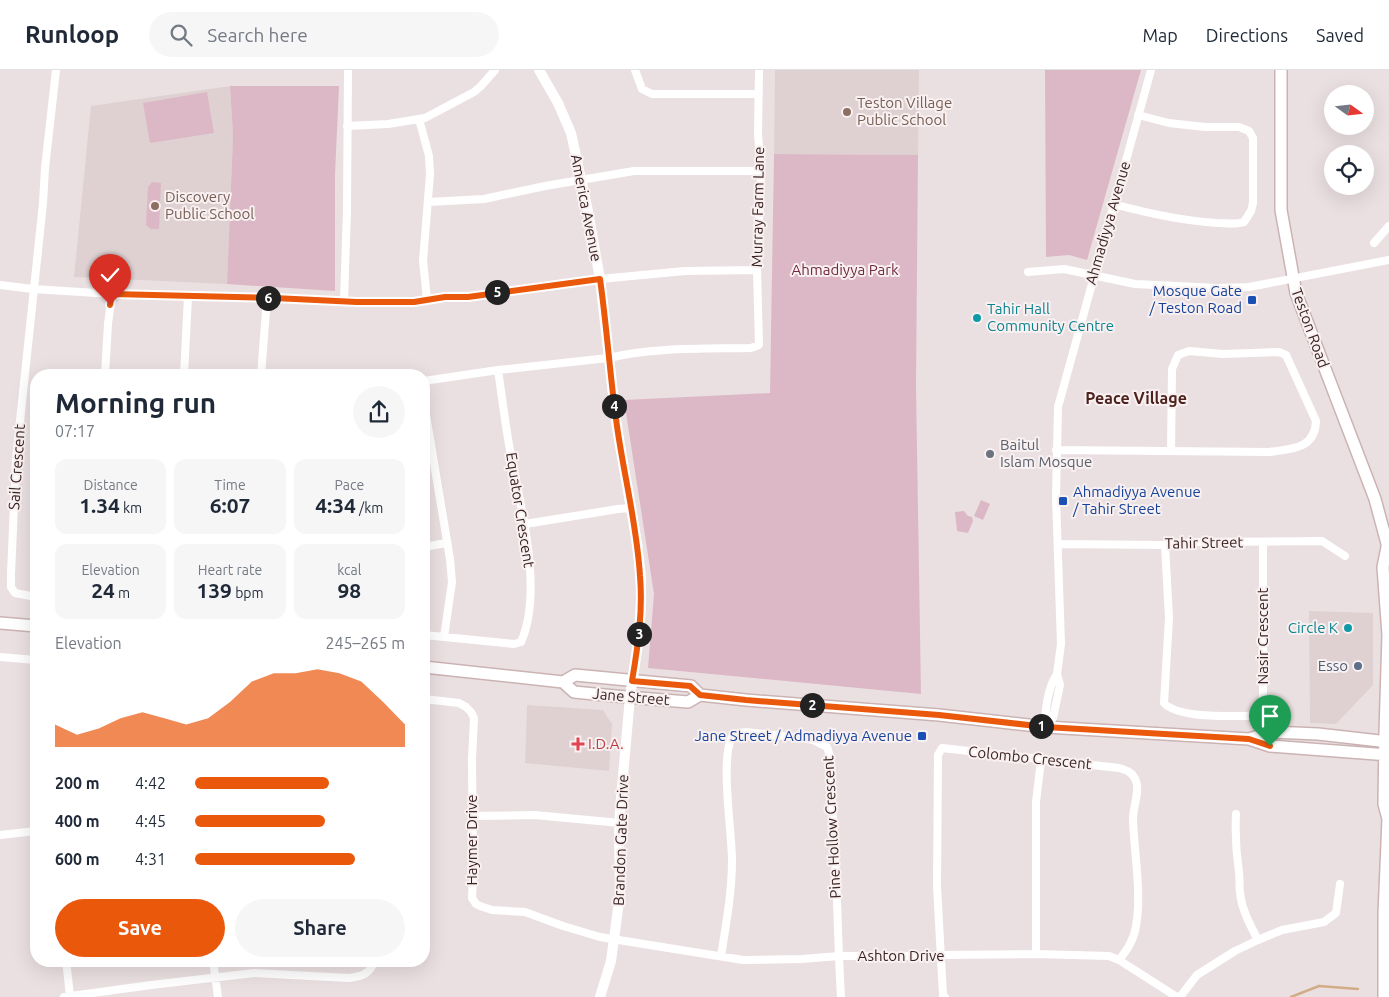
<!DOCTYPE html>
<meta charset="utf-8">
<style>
:root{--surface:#fff;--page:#f6f6f7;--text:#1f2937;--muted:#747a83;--line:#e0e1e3;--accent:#ea580c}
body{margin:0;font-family:Ubuntu,sans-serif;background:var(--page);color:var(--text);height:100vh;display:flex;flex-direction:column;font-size:19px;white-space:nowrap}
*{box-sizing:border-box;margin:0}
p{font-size:16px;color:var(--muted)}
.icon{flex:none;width:28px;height:28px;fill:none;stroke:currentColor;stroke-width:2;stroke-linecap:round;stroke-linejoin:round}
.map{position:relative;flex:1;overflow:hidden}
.sheet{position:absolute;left:30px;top:299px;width:400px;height:598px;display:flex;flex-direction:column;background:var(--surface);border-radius:20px;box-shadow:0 5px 20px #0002}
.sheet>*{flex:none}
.needle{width:32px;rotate:105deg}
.fabs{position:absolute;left:1324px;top:15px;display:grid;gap:10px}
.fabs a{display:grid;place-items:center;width:50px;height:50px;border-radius:50%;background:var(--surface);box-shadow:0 5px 20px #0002;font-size:25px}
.pin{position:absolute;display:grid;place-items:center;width:42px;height:42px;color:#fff;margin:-51px -21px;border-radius:50% 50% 50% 0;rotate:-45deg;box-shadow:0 0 5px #0007}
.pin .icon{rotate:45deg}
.km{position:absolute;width:25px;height:25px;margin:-12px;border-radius:50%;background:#222;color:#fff;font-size:14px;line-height:25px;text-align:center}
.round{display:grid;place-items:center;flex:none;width:52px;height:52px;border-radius:26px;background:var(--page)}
.headline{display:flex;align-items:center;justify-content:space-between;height:85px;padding:0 25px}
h1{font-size:28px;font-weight:700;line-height:38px}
.figures{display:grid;grid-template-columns:repeat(3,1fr);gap:8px;height:85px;padding:5px 25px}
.figures div{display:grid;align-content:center;border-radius:12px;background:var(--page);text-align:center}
.figures b{font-size:21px;font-weight:700}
.figures small{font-size:14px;font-weight:400}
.figures p{font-size:14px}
.chart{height:140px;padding:10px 25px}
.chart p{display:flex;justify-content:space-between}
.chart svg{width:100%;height:90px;margin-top:5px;fill:var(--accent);opacity:.7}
.button{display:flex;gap:10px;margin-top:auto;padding:10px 25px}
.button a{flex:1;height:58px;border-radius:30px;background:var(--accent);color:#fff;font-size:20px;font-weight:700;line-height:58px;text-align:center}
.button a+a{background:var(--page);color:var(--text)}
ul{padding:0 25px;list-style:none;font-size:16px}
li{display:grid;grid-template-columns:80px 60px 1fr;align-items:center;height:38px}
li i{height:12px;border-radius:6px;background:var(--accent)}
header{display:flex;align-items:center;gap:30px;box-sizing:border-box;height:70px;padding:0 25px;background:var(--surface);border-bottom:1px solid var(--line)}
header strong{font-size:24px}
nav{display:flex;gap:28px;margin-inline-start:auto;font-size:18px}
.search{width:350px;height:45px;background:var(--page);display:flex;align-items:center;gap:12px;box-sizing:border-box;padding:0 18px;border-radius:28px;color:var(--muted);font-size:19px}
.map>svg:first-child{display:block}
.built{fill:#dfd1d2}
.green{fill:#dcb8c6}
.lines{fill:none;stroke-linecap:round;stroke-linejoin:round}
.stream{stroke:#d1ac87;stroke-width:2.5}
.secondary-casing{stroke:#cbb3b4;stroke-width:14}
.minor{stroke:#fff;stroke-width:8}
.tertiary{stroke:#fff;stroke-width:10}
.secondary{stroke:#fff;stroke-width:11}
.route-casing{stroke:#fff;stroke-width:10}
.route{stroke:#ea580c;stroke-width:6}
.education-dot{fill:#8d6e63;stroke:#f8f0f1;stroke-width:2}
.transit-dot{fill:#1a4fb4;stroke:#f8f0f1;stroke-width:2}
.culture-dot{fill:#0f9aa8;stroke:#f8f0f1;stroke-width:2}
.worship-dot{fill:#6b7280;stroke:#f8f0f1;stroke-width:2}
.service-dot{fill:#5c6f8a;stroke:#f8f0f1;stroke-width:2}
.health-dot{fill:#e0444e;stroke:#f8f0f1;stroke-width:2}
.labels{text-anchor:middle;stroke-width:4;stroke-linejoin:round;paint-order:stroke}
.education-label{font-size:15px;fill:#785e54;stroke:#f8f0f1;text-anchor:start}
.street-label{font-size:15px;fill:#3b2321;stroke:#f8f0f1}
.park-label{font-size:15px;fill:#722b3e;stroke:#f8f0f1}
.transit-label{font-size:15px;fill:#164399;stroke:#f8f0f1;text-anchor:end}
.culture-label{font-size:15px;fill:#0d838f;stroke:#f8f0f1;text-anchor:start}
.worship-label{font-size:15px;fill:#5b616d;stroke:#f8f0f1;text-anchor:start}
.service-label{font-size:15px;fill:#4e5e75;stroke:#f8f0f1;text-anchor:end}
.health-label{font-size:15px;fill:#be3a42;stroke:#f8f0f1;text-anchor:start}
.neighbourhood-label{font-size:16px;font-weight:bold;fill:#4d221d;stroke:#f8f0f1}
</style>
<header>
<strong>Runloop</strong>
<div class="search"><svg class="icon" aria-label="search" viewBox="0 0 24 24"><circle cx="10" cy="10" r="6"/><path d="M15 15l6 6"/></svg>Search here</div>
<nav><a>Map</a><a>Directions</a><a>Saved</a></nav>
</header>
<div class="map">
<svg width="1389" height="927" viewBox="0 0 1389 927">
<rect width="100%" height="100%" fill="#ebe0e1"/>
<path class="built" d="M 775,0 L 919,0 L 918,85 L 774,84 Z
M 230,16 L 233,66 L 227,214 L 74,207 L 91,36 Z
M 1309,541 L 1373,543 L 1373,615 L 1336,654 L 1310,653 Z
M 527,635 L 603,640 L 612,654 L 609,701 L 525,693 Z"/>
<path class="green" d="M 1045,0 L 1141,0 L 1087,190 L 1069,185 L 1046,187 Z
M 230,16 L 339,16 L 335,105 L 335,221 L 227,214 L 233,66 Z
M 207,22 L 214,63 L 150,73 L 143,33 Z
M 774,84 L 918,85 L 916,316 L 921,624 L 648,598 L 654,524 L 624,330 L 770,323 Z
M 152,112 L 161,113 L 159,159 L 151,159 L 146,155 L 148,117 Z
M 981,430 L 990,434 L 983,450 L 974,446 Z
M 964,441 L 968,446 L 972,447 L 973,451 L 968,463 L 957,461 L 955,442 Z"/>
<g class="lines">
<path class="stream" d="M 1291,927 L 1319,916 L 1358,919"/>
<defs>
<path id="secondary" d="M 1281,0 L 1281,140 L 1296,223 L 1375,429 L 1389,481
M 0,553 L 36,556
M 424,597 L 563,612 L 575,605 L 691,616 L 700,625 L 746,630 L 939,645 L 1046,657 L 1249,669 L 1270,676 L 1389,685
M 563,612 L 574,622 L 615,626 L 688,632 L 700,625
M 1249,669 L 1272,662 L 1318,664 L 1389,672
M 1384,927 L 1384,844 L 1388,749 L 1384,734 L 1385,662 L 1388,565 L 1383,497 L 1387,477"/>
</defs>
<use href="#secondary" class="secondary-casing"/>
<path class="minor" d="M 635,0 L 642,19 L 652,24 L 759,24
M 419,49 L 429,86 L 430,104 L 423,191 L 427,229
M 347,56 L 388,54 L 425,48 L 474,22 L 481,16 L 495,0
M 428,132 L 484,129 L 545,116 L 634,101 L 761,101
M 1113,134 C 1147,143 1181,151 1217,153 C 1226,153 1236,155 1244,152 L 1251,141 L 1253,133 L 1253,68 L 1249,61 L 1239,57 L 1205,57 L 1169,53 L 1138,45
M 1374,173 L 1389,156
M 1028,202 L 1064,199 L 1135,214 L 1217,218 L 1249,217 L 1389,190
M 0,215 L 33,219 L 112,224 L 274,228 L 357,232 L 414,232 L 445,227 L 468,227 L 600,209 L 685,201 L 757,200
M 344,231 L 347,140 L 348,0
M 105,305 L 108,254 L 112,224
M 184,305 L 188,227
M 261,305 L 267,228
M 424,311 L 498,300 L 608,288 C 655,277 703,279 751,278 L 759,275 L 757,200 L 761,101 L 758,64 L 759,0
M 424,333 L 450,489 L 452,512 L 444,567
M 1056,380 L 1269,382 C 1292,379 1315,379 1316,351 L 1286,285 L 1279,282 L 1223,284 L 1189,281 L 1178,285 L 1172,299 L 1171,381
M 525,454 L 618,439 L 631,438
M 1058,474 L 1165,475 L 1194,472 L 1322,471 L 1345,486
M 1165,475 L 1169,548 L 1164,633 C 1177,648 1227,646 1247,646 C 1259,645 1262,635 1263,624 L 1263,472
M 424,477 L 446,473
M 36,527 L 15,523 L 11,517 L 11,504 L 16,389 L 43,133 L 45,98 L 56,0
M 424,565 L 514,574 L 521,572 C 544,521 520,433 510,380 C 505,353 502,327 498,300
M 0,587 L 36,590
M 424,629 L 459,633 L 466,637 L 471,642 L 474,648 L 472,689 L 473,806 L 472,828 L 476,834 L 480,836 L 492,840 L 525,842 L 563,856 L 600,867 L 743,890 L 802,889 L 839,886 L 1036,884 L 1109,886 L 1119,890 L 1177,927
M 1046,657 L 1053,648 L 1060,615 L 1057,604 L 1061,574 L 1056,427 L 1058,337 L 1151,0
M 1046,657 C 1044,642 1048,617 1057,604
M 1236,744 C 1235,764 1236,782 1239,802 C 1240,809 1239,816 1240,822 C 1241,838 1250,855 1258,870 L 1282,860 L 1324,852 L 1336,843 L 1340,814
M 472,746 L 535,745 L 620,753
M 0,765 L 36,761
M 1036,884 L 1036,732 L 1041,690
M 721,886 C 726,855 732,822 732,790 C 732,763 720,689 732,667 C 735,663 741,663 746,662 L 802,668 L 813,670 L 827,677 C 833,691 830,706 831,722 C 837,790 837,859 841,927
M 66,890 L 70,926
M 213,890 L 218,927
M 64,927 L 151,915 L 254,903 L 349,908 C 363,906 370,904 375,890
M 945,927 L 943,925 L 937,816 L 938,685 L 942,678 L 1119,698 C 1126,700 1133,702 1136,711 C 1140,721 1133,737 1133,749 C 1134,783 1142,823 1136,856 C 1134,870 1127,880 1119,890
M 1180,927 L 1197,905 L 1235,881 L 1258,870"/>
<path class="tertiary" d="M 539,0 L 558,33 L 571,63 L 588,141 L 600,209 L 617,358 L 637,473 L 641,507 L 641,534 L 638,574 L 630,627 L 620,740 L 619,766 L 620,824 L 611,891 L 600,927"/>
<use href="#secondary" class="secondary"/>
</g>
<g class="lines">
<defs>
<path id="route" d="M 110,235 L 112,224 L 274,228 L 357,232 L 414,232 L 445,227 L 468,227 L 600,209 C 607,258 610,307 617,356 C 624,406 637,455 640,506 C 643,541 638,576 632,611 L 690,616 L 700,625 L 746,630 L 939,645 L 1046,657 L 1249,669 L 1270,676"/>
</defs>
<use href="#route" class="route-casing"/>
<use href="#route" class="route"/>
</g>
<g class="education-dot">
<circle cx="847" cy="42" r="5"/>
<circle cx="155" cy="136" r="5"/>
</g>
<g class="transit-dot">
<rect x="1247" y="225" width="10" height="10" rx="2.5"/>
<rect x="1058" y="426" width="10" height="10" rx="2.5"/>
<rect x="917" y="661" width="10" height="10" rx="2.5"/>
</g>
<g class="culture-dot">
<circle cx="977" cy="248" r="5"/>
<circle cx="1348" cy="558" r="5"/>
</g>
<circle class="worship-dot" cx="990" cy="384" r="5"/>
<circle class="service-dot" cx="1358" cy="596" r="5"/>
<path class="health-dot" d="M575.5 666.5h5v5h5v5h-5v5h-5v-5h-5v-5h5z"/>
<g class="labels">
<g class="education-label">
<text x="857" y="38">Teston Village<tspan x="857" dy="17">Public School</tspan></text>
<text x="165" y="132">Discovery<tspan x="165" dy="17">Public School</tspan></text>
</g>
<g class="street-label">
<text transform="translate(758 137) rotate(-89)" y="5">Murray Farm Lane</text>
<text transform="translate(586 138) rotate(79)" y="5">America Avenue</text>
<text transform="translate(1108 153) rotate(-74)" y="5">Ahmadiyya Avenue</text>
<text transform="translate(1310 258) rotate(70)" y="5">Teston Road</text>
<text transform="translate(17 397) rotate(-86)" y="5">Sail Crescent</text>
<text transform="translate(520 440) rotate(81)" y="5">Equator Crescent</text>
<text transform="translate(1204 473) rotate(-1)" y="5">Tahir Street</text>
<text transform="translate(1263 566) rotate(-90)" y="5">Nasir Crescent</text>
<text transform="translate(631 627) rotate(5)" y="5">Jane Street</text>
<text transform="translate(1030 688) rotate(6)" y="5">Colombo Crescent</text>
<text transform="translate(832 757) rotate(-93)" y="5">Pine Hollow Crescent</text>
<text transform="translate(472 770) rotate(-90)" y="5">Haymer Drive</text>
<text transform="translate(621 770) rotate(-88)" y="5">Brandon Gate Drive</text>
<text x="901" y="891">Ashton Drive</text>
</g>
<g class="park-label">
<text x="845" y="205">Ahmadiyya Park</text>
</g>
<g class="transit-label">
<text x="1242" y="226">Mosque Gate<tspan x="1242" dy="17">/ Teston Road</tspan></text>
<text x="1073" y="427" text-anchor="start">Ahmadiyya Avenue<tspan x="1073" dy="17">/ Tahir Street</tspan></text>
<text x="912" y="671">Jane Street / Admadiyya Avenue</text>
</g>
<g class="culture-label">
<text x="987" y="244">Tahir Hall<tspan x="987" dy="17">Community Centre</tspan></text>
<text x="1338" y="563" text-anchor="end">Circle K</text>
</g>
<g class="worship-label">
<text x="1000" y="380">Baitul<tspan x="1000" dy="17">Islam Mosque</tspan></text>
</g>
<g class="service-label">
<text x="1348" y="601">Esso</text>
</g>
<g class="health-label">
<text x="588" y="679">I.D.A.</text>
</g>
<g class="neighbourhood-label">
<text x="1136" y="334">Peace Village</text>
</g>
</g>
</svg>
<div class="fabs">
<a><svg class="needle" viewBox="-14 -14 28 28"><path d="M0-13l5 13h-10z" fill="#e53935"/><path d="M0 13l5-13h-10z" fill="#747a83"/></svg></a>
<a><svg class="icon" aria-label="locate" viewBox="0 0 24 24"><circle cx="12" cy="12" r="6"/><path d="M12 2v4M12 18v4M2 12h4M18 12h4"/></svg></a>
</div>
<div class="pin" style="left:1270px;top:676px;background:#1e9e55"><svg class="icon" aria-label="arrive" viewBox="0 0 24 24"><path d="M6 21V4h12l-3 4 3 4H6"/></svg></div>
<div class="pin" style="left:110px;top:235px;background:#d93025"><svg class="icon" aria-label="check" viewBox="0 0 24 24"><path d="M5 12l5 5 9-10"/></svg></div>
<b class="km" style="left:1041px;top:656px">1</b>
<b class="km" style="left:812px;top:635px">2</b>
<b class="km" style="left:639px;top:564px">3</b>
<b class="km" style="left:614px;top:336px">4</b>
<b class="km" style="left:497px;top:222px">5</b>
<b class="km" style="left:268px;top:228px">6</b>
<section class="sheet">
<div class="headline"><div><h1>Morning run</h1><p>07:17</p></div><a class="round"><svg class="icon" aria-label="share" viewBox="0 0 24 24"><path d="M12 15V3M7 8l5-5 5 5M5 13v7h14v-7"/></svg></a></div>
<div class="figures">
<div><p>Distance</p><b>1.34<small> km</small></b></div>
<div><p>Time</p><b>6:07</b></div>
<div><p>Pace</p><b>4:34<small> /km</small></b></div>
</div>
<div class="figures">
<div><p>Elevation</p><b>24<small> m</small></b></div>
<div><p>Heart rate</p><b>139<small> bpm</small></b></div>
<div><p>kcal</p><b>98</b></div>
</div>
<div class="chart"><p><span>Elevation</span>245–265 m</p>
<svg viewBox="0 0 160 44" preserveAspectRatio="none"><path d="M0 44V33L10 38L20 35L30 30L40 27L50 30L60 33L70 30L80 22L90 12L100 8L110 8L120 6L130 8L140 12L150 22L160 33V44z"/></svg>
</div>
<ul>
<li><b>200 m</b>4:42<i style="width:64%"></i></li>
<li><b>400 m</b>4:45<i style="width:62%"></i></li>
<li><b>600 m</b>4:31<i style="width:76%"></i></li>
</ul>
<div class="button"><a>Save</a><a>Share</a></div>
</section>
</div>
